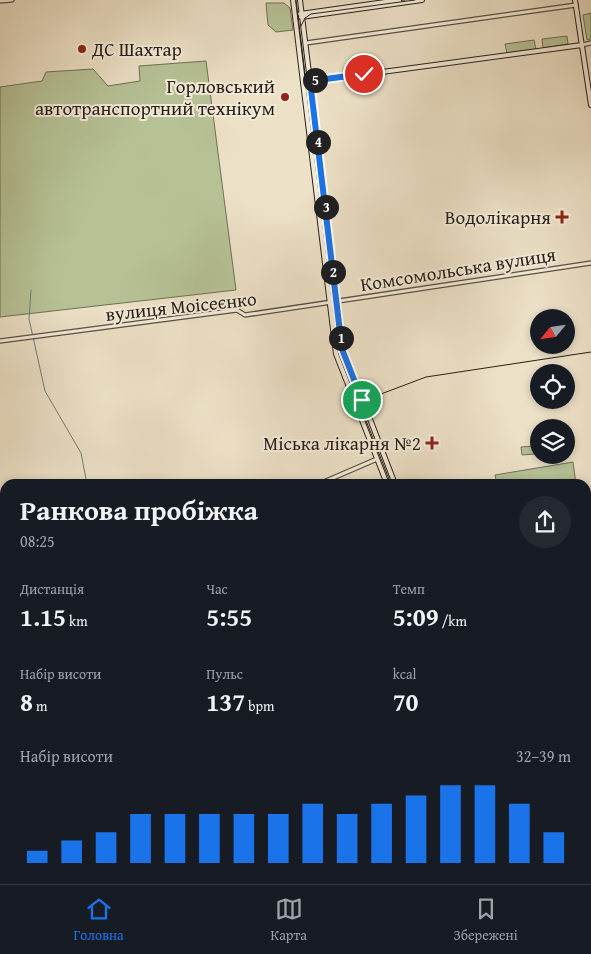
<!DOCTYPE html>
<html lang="uk">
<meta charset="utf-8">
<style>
:root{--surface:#171b24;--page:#242831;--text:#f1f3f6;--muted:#9ea1a6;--line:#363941;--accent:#1a73e8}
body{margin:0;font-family:"Gentium Book Plus",serif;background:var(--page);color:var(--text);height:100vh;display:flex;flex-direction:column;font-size:19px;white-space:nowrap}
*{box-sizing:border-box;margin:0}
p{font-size:16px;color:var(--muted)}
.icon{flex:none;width:28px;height:28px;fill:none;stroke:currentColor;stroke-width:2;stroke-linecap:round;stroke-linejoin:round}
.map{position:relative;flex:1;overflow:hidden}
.panel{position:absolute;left:0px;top:479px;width:591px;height:406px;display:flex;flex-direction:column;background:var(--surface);border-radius:15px 15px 0 0;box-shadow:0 2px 8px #0003}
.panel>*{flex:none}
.needle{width:32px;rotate:241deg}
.fabs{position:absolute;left:530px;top:309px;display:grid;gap:10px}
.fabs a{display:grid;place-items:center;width:45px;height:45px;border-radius:50%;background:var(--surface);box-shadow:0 2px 8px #0003;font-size:25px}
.pin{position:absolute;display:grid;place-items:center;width:42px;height:42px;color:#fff;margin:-21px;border:2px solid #fff;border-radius:50%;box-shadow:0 1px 5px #0007}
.km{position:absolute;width:25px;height:25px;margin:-12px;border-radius:50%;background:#222;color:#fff;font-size:14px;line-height:25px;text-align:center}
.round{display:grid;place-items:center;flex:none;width:52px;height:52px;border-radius:26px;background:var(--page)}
.headline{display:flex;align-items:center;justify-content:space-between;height:85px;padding:0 20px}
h1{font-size:28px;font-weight:800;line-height:38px}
.metrics{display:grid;grid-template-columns:repeat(3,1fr);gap:8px;height:85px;padding:5px 20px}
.metrics div{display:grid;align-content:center}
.metrics b{font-size:25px;font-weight:800}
.metrics small{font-size:14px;font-weight:400}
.metrics p{font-size:14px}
.chart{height:140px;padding:10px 20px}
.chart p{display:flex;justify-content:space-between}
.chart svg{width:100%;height:90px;margin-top:5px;stroke:var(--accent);stroke-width:6}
.dock{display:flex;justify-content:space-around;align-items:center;height:70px;border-top:1px solid var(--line);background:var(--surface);font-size:14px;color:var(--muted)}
.dock a{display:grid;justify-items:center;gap:2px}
.dock .current{color:var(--accent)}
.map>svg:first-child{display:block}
.green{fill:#b6c296;stroke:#6f7056}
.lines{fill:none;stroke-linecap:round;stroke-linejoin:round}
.stream{stroke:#6c7d79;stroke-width:1}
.tertiary-casing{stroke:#594f42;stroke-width:5.5}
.secondary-casing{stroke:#281f16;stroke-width:6}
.tertiary{stroke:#f3ebda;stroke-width:3}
.secondary{stroke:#f3ebda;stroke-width:4}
.tram{stroke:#281f16;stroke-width:1}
.rail-casing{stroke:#281f16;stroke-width:3}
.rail{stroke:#f3ebda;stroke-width:1;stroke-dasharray:4;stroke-linecap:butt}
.route-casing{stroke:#fff;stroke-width:10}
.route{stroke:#1a73e8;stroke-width:6}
.poi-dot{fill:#8f2418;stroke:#f3ebda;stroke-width:2}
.labels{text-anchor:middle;stroke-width:4;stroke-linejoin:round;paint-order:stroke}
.poi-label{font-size:19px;fill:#281f16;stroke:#f3ebda;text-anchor:end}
.street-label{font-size:19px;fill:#281f16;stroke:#f3ebda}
</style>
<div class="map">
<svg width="591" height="884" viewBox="0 0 591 884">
<rect width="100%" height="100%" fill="#ece0c6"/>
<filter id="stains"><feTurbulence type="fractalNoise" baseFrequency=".004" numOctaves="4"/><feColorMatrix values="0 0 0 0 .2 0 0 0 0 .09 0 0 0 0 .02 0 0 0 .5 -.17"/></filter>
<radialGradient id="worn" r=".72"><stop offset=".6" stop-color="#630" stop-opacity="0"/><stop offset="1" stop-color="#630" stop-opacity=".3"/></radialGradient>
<path class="green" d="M 266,3 L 284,3 L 290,8 L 293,30 L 276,32 L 268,25 Z
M 591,13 L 591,39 L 587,40 L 583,15 Z
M 567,36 L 568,44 L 543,48 L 542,39 Z
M 534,40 L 536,49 L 507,53 L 505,44 Z
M 206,61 L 236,290 L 0,317 L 0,87 L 42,81 L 46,72 L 93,69 L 108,86 L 140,81 L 139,66 Z
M 534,446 L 535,454 L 522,455 L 521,447 Z
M 573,462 L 576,484 L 497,484 L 495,475 Z"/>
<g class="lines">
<path class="stream" d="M 31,290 L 29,319 L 45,391 L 81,453 L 87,484"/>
<defs>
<path id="tertiary" d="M 0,1 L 12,0
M 306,43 L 576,5
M 582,45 L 591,43
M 0,341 L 237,310 L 245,315 L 591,263
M 319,484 L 377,459
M 0,654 L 5,650
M 586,736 L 591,735
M 586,743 L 591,741"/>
<path id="secondary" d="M 293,0 L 336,354 L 387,484
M 300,0 L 343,349 L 395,484
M 575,0 L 591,105
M 300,14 L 399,0
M 301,17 L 422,0
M 308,82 L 582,45
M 545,880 L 547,884"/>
</defs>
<use href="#tertiary" class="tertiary-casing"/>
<use href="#secondary" class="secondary-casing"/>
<use href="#tertiary" class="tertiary"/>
<use href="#secondary" class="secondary"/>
<path class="tram" d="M 296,0 L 339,352 L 391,484
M 301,26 L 305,18 L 311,14 L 415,0
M 355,396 L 360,400 L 365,400 L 426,377 L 591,352
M 550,880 L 552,884
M 265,884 L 267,880"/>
<defs>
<path id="rail" d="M 0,785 L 5,791
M 63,880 L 63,884"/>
</defs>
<use href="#rail" class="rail-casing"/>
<use href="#rail" class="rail"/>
</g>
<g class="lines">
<defs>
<path id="route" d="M 362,400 L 342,349 L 310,81 L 364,74"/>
</defs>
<use href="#route" class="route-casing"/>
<use href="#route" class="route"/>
</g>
<g class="poi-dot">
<circle cx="82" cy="49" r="5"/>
<circle cx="285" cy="97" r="5"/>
<path d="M559.5 209.5h5v5h5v5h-5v5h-5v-5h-5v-5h5z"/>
<path d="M429.5 435.5h5v5h5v5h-5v5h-5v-5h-5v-5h5z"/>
</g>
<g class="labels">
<g class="poi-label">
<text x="92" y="56" text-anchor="start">ДС Шахтар</text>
<text x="275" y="93">Горловський<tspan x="275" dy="22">автотранспортний технікум</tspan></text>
<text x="551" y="224">Водолікарня</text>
<text x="421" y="450">Міська лікарня №2</text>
</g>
<g class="street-label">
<text transform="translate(458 269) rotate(-9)" y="7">Комсомольська вулиця</text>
<text transform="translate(181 306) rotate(-6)" y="7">вулиця Моісеєнко</text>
</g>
</g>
<rect width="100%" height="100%" filter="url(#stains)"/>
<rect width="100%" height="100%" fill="url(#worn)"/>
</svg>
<div class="fabs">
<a><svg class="needle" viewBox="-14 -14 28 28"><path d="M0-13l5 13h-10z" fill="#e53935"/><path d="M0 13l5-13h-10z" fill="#9ea1a6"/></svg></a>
<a><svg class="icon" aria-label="locate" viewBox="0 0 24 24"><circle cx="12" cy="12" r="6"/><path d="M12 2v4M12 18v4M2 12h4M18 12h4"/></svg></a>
<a><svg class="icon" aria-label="layers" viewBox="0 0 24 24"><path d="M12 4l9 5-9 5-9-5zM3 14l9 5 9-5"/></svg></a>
</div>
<div class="pin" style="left:362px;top:400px;background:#1e9e55"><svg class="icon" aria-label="arrive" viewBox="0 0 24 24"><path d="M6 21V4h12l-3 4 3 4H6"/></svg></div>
<div class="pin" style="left:364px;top:74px;background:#d93025"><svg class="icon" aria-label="check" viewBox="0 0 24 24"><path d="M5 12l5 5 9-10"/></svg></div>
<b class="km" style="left:341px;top:338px">1</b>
<b class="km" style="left:333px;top:272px">2</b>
<b class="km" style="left:326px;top:207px">3</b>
<b class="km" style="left:318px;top:142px">4</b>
<b class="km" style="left:315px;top:80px">5</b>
<section class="panel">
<div class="headline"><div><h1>Ранкова пробіжка</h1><p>08:25</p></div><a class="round"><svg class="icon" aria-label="share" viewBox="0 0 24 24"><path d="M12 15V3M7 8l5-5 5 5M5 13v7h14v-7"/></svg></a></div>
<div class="metrics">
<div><p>Дистанція</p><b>1.15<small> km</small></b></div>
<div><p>Час</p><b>5:55</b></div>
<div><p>Темп</p><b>5:09<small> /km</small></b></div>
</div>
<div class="metrics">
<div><p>Набір висоти</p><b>8<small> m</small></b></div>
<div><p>Пульс</p><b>137<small> bpm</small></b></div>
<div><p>kcal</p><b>70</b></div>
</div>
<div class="chart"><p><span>Набір висоти</span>32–39 m</p>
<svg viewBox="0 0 160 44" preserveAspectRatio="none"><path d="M5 44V38M15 44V33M25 44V29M35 44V20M45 44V20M55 44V20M65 44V20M75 44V20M85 44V15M95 44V20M105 44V15M115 44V11M125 44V6M135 44V6M145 44V15M155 44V29"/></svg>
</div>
</section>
</div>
<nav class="dock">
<a class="current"><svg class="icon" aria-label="home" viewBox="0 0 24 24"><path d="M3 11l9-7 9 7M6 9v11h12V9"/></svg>Головна</a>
<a><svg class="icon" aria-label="map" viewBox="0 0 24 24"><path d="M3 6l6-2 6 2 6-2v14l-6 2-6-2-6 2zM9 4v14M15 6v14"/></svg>Карта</a>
<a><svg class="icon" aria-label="saved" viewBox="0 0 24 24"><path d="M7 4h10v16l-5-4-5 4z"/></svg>Збережені</a>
</nav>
